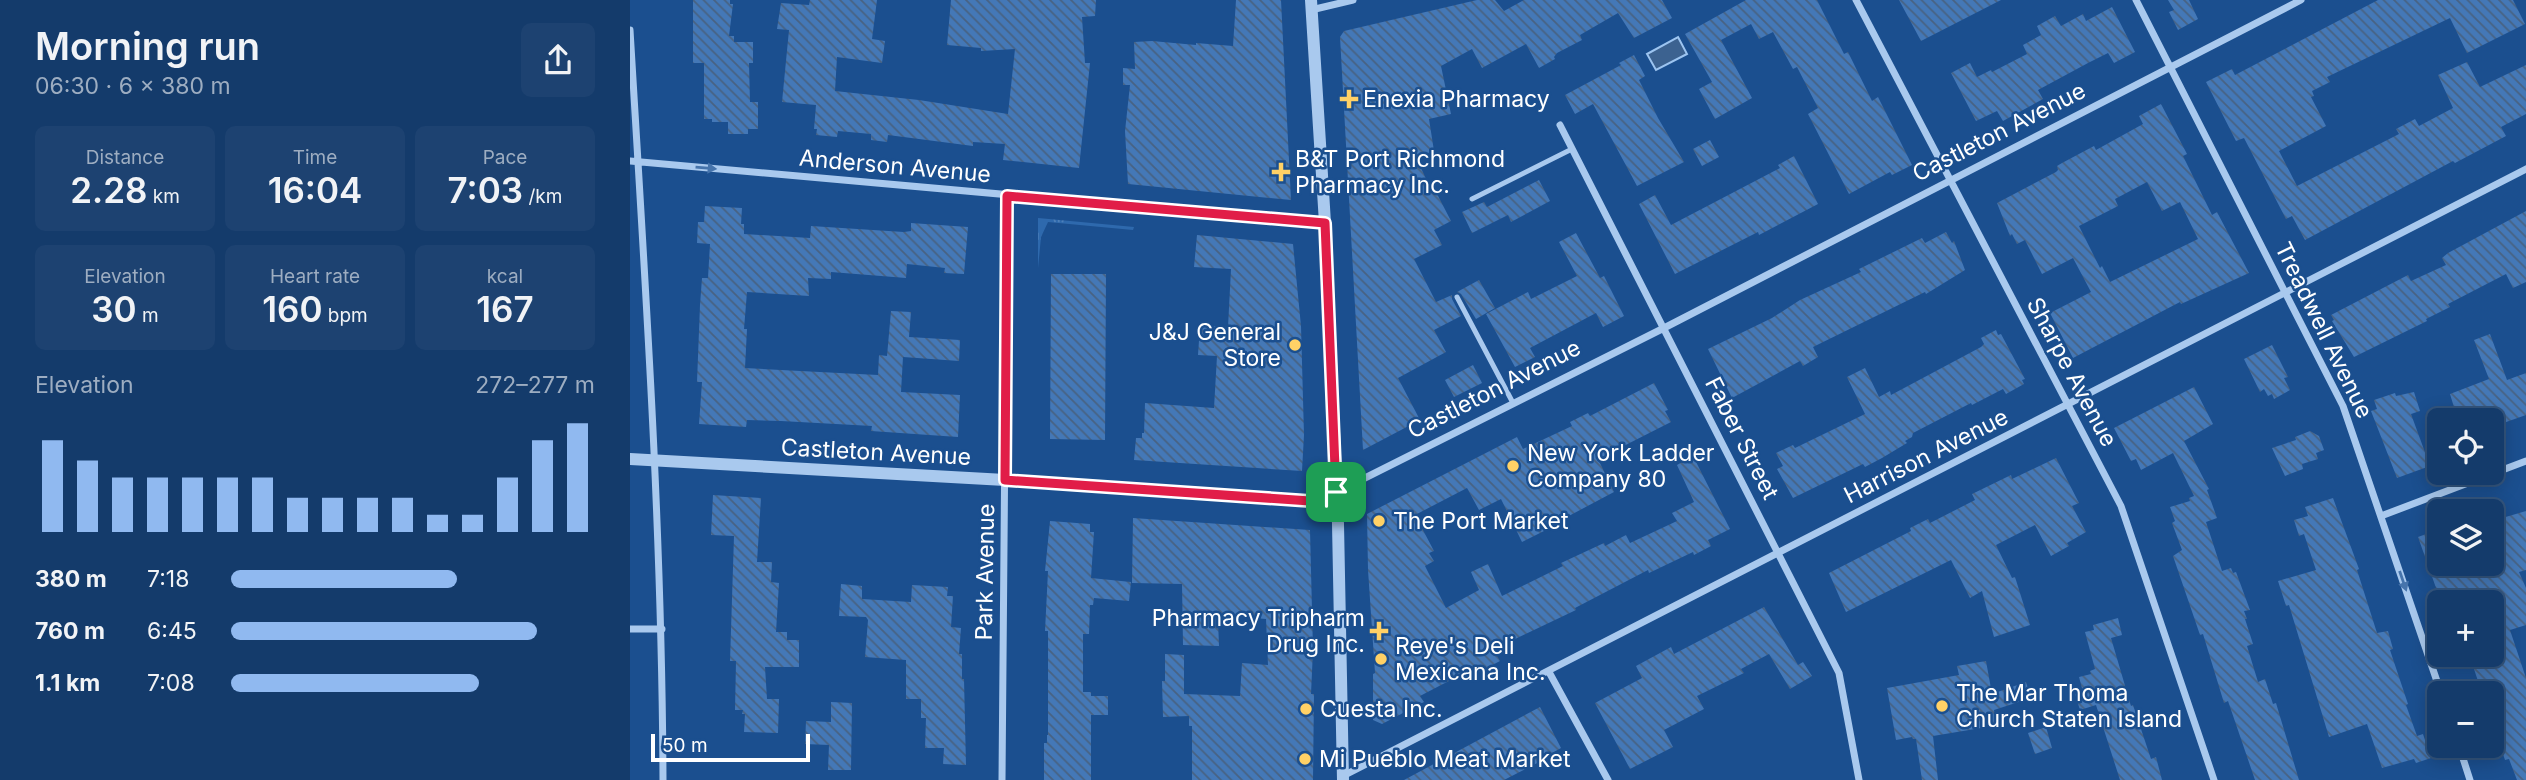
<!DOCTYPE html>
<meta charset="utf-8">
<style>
:root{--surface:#143b6b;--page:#1d4271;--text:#f1f3f6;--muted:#9dadc1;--line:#33557e;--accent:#90b9f0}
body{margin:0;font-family:Inter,sans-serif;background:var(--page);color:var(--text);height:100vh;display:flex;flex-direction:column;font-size:26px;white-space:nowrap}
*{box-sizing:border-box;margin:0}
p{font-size:23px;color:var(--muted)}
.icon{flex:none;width:38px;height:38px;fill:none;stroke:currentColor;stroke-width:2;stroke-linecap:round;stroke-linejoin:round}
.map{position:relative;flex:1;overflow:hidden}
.panel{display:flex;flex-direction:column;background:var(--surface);width:630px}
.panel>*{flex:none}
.buttons{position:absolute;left:1797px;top:408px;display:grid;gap:14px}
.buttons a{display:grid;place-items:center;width:77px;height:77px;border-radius:10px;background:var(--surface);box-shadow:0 4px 18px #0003,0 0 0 2px var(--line);font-size:35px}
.scale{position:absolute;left:21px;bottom:18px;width:159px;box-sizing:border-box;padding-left:7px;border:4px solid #fff;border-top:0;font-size:19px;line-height:24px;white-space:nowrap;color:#fff;-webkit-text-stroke:5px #1b4f8f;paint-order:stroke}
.pin{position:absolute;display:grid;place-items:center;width:60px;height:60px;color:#fff;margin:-30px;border-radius:14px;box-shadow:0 4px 10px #0006}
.round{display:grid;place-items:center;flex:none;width:74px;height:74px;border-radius:10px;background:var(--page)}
.overview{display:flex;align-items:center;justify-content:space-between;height:119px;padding:0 35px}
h1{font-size:38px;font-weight:600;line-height:52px}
.figures{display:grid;grid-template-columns:repeat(3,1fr);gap:10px;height:119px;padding:7px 35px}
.figures div{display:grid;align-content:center;border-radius:10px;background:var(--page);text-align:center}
.figures b{font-size:35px;font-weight:600}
.figures small{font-size:19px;font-weight:400}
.figures p{font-size:19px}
.chart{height:196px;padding:14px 35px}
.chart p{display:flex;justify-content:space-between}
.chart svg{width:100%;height:126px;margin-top:7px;stroke:var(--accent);stroke-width:6}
ul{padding:0 35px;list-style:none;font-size:23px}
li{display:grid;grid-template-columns:112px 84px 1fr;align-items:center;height:52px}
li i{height:18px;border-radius:9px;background:var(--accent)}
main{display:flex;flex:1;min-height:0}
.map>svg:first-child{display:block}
.grass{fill:url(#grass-tufts)}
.water{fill:#3c6290;stroke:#9cc4f0;stroke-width:2}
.building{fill:url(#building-back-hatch);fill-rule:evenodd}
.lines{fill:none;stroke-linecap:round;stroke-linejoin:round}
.service{stroke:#a9c9ee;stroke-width:5}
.minor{stroke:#a9c9ee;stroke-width:7}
.tertiary{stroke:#a9c9ee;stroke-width:12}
.oneway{fill:#4674ac}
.route-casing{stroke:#fff;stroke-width:14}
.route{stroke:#e11d48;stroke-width:9}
.poi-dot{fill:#ffd166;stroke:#1b4f8f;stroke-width:2.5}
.labels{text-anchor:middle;stroke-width:5;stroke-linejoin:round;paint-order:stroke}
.poi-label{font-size:23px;fill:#fff;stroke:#1b4f8f;text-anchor:start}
.street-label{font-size:23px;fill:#fff;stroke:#1b4f8f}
</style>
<main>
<section class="panel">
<div class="overview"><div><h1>Morning run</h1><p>06:30 · 6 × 380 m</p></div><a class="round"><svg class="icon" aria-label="share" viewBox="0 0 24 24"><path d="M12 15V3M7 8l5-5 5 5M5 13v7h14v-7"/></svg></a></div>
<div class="figures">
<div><p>Distance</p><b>2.28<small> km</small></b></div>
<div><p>Time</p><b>16:04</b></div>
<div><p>Pace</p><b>7:03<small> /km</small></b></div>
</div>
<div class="figures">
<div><p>Elevation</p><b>30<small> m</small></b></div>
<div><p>Heart rate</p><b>160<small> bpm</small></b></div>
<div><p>kcal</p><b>167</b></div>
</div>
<div class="chart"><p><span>Elevation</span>272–277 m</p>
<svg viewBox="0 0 160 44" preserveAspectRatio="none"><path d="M5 44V12M15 44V19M25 44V25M35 44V25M45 44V25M55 44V25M65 44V25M75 44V32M85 44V32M95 44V32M105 44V32M115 44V38M125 44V38M135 44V25M145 44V12M155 44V6"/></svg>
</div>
<ul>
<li><b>380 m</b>7:18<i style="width:62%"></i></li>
<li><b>760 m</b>6:45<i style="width:84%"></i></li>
<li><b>1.1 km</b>7:08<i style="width:68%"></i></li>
</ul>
</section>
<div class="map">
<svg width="1896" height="780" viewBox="0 0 1896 780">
<defs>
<pattern id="grass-tufts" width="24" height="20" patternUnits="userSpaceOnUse" patternTransform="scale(1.75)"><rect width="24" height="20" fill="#2e69ad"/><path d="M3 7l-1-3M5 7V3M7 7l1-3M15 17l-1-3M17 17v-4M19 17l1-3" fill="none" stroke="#4d80b9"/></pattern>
<pattern id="building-back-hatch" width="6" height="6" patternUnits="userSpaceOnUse" patternTransform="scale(1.75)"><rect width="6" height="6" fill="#4478b7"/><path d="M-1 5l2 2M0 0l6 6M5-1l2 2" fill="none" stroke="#486282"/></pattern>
</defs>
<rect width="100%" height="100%" fill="#1b4f8f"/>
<path class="grass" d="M 408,218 L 504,227 L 503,230 L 418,222 L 411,237 L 408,268 Z"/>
<path class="water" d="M 1048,37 L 1057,54 L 1026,70 L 1017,54 Z"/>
<path class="building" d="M 63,0 L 100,0 L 100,4 L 103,4 L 99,36 L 104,36 L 104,42 L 123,42 L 123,63 L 119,63 L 120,102 L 128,102 L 128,129 L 118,129 L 118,134 L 98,134 L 98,122 L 82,122 L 82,119 L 74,119 L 74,63 L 63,63 Z
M 180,0 L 247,0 L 242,39 L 255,41 L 252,63 L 207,57 L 205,91 L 289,100 L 378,114 L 385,49 L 351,51 L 351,48 L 317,45 L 321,0 L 466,0 L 465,16 L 452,17 L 455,63 L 460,63 L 449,168 L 373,160 L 375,144 L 343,142 L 343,146 L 258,135 L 257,142 L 241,140 L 241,134 L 208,131 L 207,137 L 186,135 L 187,129 L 184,129 L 186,105 L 152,102 L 159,30 L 147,29 L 151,3 L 179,5 Z
M 606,0 L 651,0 L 661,200 L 498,184 L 495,131 L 500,85 L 493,85 L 493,68 L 505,69 L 504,42 L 522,41 L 566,45 L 566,43 L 603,46 Z
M 847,0 L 865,0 L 874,11 L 894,0 L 1032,0 L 1042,18 L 1004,38 L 988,13 L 950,35 L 952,40 L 927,53 L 924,57 L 925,59 L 909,68 L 896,44 L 852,68 L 842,49 L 811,66 L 821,114 L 799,119 L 804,151 L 786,157 L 802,192 L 805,190 L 821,221 L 804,230 L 812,245 L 784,259 L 806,302 L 822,295 L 822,299 L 831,316 L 804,330 L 816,352 L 768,378 L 790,420 L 733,450 L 710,37 L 714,31 Z
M 1116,0 L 1187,0 L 1214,54 L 1218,52 L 1242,101 L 1248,97 L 1282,165 L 1262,175 L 1260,172 L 1219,194 L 1178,114 L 1188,108 L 1167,67 L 1163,69 L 1143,32 L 1129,39 L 1121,24 L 1091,40 L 1122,98 L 1085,119 L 1069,89 L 1082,82 L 1055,34 Z
M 1269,0 L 1371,0 L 1291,41 Z
M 1538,0 L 1559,0 L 1568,19 L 1548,30 L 1539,12 L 1544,10 Z
M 1748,0 L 1883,0 L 1895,24 L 1837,53 L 1820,18 L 1697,77 L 1700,82 L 1682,91 L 1684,96 L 1681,97 L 1696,126 L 1649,151 L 1667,186 L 1769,134 L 1766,129 L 1785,119 L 1789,126 L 1823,108 L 1808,75 L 1837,62 L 1850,87 L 1896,65 L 1896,114 L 1871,127 L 1876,136 L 1825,163 L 1823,161 L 1675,240 L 1662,216 L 1656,219 L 1614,138 L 1606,141 L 1576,82 L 1602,69 L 1605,75 Z
M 1482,7 L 1505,52 L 1484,63 L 1478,53 L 1458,63 L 1408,90 L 1413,99 L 1373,121 L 1367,111 L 1346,121 L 1321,73 L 1340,63 L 1347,77 L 1361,70 L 1362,72 L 1397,54 L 1393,45 L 1411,35 L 1407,26 L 1425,16 L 1431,26 L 1453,14 L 1456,21 Z
M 1004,55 L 1015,76 L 1009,80 L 1028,118 L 1054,162 L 1007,186 L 963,104 L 945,114 L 935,95 L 991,65 L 989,63 Z
M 1531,104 L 1557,154 L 1553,156 L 1582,215 L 1587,212 L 1619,273 L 1551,304 L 1550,302 L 1443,358 L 1420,313 L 1461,292 L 1443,258 L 1412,274 L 1395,240 L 1387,244 L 1382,234 L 1380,236 L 1367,203 L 1426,172 L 1428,170 L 1427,166 L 1432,163 L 1464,146 L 1466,150 L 1513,124 L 1509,116 ZM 1517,182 L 1532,211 L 1550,202 L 1568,239 L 1480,282 L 1472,266 L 1470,268 L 1449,226 L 1488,206 L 1485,199 Z
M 1080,140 L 1089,157 L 1072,166 L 1063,149 Z
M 1164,156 L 1188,204 L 1129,235 L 1128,232 L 1045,274 L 1009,204 L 1025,195 L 1041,225 L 1150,168 L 1148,165 Z
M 909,180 L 920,201 L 881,222 L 878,215 L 842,233 L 832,212 L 854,202 L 857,207 Z
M 75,206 L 112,208 L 111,224 L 114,224 L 114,234 L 180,238 L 181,226 L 274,232 L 281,231 L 281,223 L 338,227 L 334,274 L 314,273 L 315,268 L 277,264 L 276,278 L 201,272 L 201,279 L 178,278 L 179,296 L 117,292 L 114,329 L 117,329 L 115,368 L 248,375 L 249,355 L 257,356 L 261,311 L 281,312 L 279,337 L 330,340 L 329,361 L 273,357 L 271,392 L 330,395 L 328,437 L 241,431 L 242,426 L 151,421 L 117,420 L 116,427 L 69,424 L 72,382 L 67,382 L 70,305 L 72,278 L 78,278 L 80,244 L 67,243 L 68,222 L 74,222 Z
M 1896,211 L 1896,282 L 1883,288 L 1876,274 L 1818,304 L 1820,307 L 1796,319 L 1797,321 L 1724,357 L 1702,321 L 1704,320 L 1701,315 L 1778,275 L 1781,281 L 1816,265 L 1812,258 L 1818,253 Z
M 1316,232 L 1322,243 L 1324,241 L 1335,270 L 1296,294 L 1295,292 L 1183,347 L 1188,357 L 1173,366 L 1170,361 L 1102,398 L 1078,349 L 1142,318 L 1170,300 L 1231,272 L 1229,269 L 1292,238 L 1295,243 Z
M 946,233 L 970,278 L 974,276 L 994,316 L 973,327 L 966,313 L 900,348 L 905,357 L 885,367 L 856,314 L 898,292 L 901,299 L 947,276 L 929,242 Z
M 567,235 L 663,244 L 671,326 L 674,435 L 672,471 L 504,460 L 506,438 L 512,438 L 512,433 L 514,433 L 515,403 L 584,408 L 587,356 L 568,355 L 570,326 L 598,327 L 601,269 L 564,267 Z
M 421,274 L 476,274 L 475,440 L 420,439 Z
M 849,280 L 865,308 L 846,319 L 831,294 L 827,292 Z
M 1366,330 L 1368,335 L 1371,334 L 1395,379 L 1392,380 L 1394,384 L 1376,394 L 1373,389 L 1342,405 L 1341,403 L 1283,433 L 1282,437 L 1275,441 L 1277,443 L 1252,458 L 1235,467 L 1233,464 L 1163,498 L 1147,469 L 1153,466 L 1146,453 L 1163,445 L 1165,448 L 1235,414 L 1217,377 L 1235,368 L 1249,397 L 1260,391 L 1261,395 L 1351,347 L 1354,344 L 1351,338 Z
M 1860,334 L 1877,380 L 1896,373 L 1896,415 L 1862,427 L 1862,420 L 1843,420 L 1839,409 L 1826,414 L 1820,394 L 1859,379 L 1844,340 Z
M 1642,345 L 1658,377 L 1654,378 L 1660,390 L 1644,399 L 1642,394 L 1638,396 L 1634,389 L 1630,392 L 1614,359 Z
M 843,365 L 852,383 L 824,397 L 815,380 Z
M 1024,383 L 1038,410 L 1035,411 L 1041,422 L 968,459 L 984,492 L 935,518 L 936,520 L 892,542 L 871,499 L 849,510 L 837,488 L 785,515 L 804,551 L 799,553 L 804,561 L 795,566 L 816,608 L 849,590 L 841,572 L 858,564 L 872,596 L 933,566 L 931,563 L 974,543 L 975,546 L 996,535 L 1000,543 L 1047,521 L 1042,513 L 1064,502 L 1047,465 L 1063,456 L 1100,529 L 1078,540 L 1081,546 L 1064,555 L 1063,552 L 1019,573 L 1018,570 L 945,608 L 946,610 L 881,641 L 884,647 L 867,656 L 870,661 L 845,674 L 843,669 L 813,684 L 790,696 L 794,702 L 752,724 L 743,720 L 743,674 L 745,673 L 738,570 L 737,514 L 887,437 L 893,449 L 942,426 L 940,422 L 958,413 L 960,416 Z
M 1564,387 L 1583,424 L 1554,441 L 1579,489 L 1577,490 L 1587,518 L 1576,522 L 1592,571 L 1601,568 L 1603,573 L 1606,572 L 1620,610 L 1614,611 L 1617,619 L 1615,619 L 1623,644 L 1617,646 L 1628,682 L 1635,679 L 1643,704 L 1646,703 L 1669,780 L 1625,780 L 1598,701 L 1594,703 L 1573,634 L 1570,635 L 1543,556 L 1552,550 L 1542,523 L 1545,521 L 1540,507 L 1560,501 L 1559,498 L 1564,496 L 1543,453 L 1511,470 L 1506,459 L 1501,461 L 1484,428 Z
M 1784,392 L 1790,411 L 1781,414 L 1800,466 L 1767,478 L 1741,411 L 1747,409 L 1744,400 L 1765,393 L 1766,396 Z
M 1680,431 L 1689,436 L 1694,450 L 1686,453 L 1688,459 L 1672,464 L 1673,469 L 1655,476 L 1642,448 L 1666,440 L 1665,437 Z
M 1426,458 L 1449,503 L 1442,506 L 1456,532 L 1437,543 L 1439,546 L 1421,556 L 1405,525 L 1366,545 L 1382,578 L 1385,577 L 1400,625 L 1364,637 L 1352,591 L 1340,598 L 1321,560 L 1216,612 L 1199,573 L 1281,531 L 1280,528 L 1298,519 L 1300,523 L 1345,500 L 1342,494 L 1381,475 L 1382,479 Z
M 83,495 L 131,498 L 127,562 L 142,562 L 141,582 L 149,583 L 146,632 L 157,632 L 157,640 L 169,640 L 169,667 L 135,667 L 137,699 L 149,699 L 148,733 L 114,732 L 115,714 L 112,714 L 113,710 L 105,710 L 106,661 L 100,661 L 104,536 L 81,535 Z
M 1703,498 L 1729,569 L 1727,570 L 1747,633 L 1758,631 L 1763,649 L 1760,650 L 1778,704 L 1776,705 L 1787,736 L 1793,734 L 1801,758 L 1786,763 L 1784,759 L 1752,768 L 1737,724 L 1699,737 L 1659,605 L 1656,606 L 1648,581 L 1686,570 L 1674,534 L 1669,536 L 1664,520 L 1678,516 L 1675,507 Z
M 1896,511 L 1896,570 L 1889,572 L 1896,588 L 1896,625 L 1880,630 L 1896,678 L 1896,780 L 1887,780 L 1879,759 L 1875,760 L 1862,722 L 1862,693 L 1852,693 L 1839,654 L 1862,654 L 1862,602 L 1811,602 L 1788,537 L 1810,529 L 1810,564 L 1862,564 L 1862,521 Z
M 503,518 L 680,530 L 683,650 L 681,694 L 684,694 L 683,780 L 562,780 L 562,726 L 559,726 L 559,716 L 533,717 L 532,681 L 535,681 L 535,654 L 554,655 L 554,694 L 610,696 L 612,663 L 638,665 L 636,619 L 601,616 L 601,621 L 588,620 L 589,646 L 553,645 L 552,584 L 502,583 Z
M 420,521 L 460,524 L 460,532 L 464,532 L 461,578 L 501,582 L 499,601 L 464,598 L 463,605 L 460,605 L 459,634 L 453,634 L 453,692 L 461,692 L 461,696 L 478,696 L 478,715 L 461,715 L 461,780 L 414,780 L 414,743 L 417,743 L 417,735 L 418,735 L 418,631 L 415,631 L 418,571 L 415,571 Z
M 211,584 L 232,586 L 232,599 L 281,602 L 282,585 L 318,587 L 317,596 L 323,596 L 321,627 L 331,628 L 329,654 L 332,654 L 332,679 L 334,679 L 336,765 L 313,764 L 314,748 L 295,748 L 296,718 L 291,718 L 291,699 L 276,699 L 276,660 L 235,657 L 238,620 L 236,617 L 209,616 Z
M 1134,607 L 1168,665 L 1173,662 L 1182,676 L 1160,689 L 1139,654 L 1111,669 L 1114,673 L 1067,696 L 1074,709 L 1034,730 L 1043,747 L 1000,769 L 965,703 L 1012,678 L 1006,666 L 1041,647 L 1044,654 Z
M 1488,618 L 1492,635 L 1481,638 L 1501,706 L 1503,705 L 1521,759 L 1526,757 L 1532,780 L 1490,780 L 1466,705 L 1450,710 L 1445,694 L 1453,692 L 1449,677 L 1461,674 L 1460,671 L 1465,669 L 1455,632 L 1464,630 L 1463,625 Z
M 1356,661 L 1362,694 L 1396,682 L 1401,698 L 1364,710 L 1366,723 L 1357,725 L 1357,727 L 1303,736 L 1308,780 L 1292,780 L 1286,739 L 1283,739 L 1282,737 L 1266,740 L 1257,688 L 1329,675 L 1327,666 Z
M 201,702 L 222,703 L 221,770 L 198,770 L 199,745 L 175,744 L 176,721 L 201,722 Z
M 910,707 L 931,748 L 922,753 L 923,755 L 874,780 L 774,780 Z
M 1416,727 L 1422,748 L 1405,754 L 1398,733 Z"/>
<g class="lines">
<path class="service" d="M 842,199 L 942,149
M 827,297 L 883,403"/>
<path class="minor" d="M 1226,0 L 1491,506 L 1584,780
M 1506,0 L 1713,406 L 1811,693
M 681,10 L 723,0
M 0,30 C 15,280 32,529 33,780
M 930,125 L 1209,673 L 1229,780
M 0,161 L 695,223
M 707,492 L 1034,328 L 1671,0
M 1751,516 L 1896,461
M 0,629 L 32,629
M 919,672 L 978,780
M 1829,746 L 1840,780
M 713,776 L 1896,169
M 372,780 L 377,196"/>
<path class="tertiary" d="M 681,0 L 695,223 L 708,524 L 713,780
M 0,459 L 375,480 L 680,501 L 706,492"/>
</g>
<defs><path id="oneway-solid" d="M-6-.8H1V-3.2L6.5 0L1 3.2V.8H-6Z" transform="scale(1.75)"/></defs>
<g class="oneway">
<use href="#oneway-solid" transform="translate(76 168) rotate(5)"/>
<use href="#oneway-solid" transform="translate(1773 581) rotate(71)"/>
</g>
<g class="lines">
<defs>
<path id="route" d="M 377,196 L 695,223 L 706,492 L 680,501 L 375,480 Z"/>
</defs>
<use href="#route" class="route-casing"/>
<use href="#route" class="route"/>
</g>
<g class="poi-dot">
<path d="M715.5 88.5h7v7h7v7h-7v7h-7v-7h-7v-7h7z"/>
<path d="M647.5 161.5h7v7h7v7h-7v7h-7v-7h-7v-7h7z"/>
<circle cx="665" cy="345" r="7"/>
<circle cx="883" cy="466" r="7"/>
<circle cx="749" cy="521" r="7"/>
<path d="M745.5 620.5h7v7h7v7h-7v7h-7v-7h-7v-7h7z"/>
<circle cx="751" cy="659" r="7"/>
<circle cx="1312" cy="706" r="7"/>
<circle cx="676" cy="709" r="7"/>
<circle cx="675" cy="759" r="7"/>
</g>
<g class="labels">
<g class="poi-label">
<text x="733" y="107">Enexia Pharmacy</text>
<text x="665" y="167">B&amp;T Port Richmond<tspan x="665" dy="26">Pharmacy Inc.</tspan></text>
<text x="651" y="340" text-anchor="end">J&amp;J General<tspan x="651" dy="26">Store</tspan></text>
<text x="897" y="461">New York Ladder<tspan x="897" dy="26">Company 80</tspan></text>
<text x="763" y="529">The Port Market</text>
<text x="735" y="626" text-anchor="end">Pharmacy Tripharm<tspan x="735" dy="26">Drug Inc.</tspan></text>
<text x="765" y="654">Reye's Deli<tspan x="765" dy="26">Mexicana Inc.</tspan></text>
<text x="1326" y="701">The Mar Thoma<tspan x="1326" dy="26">Church Staten Island</tspan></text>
<text x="690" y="717">Cuesta Inc.</text>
<text x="689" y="767">Mi Pueblo Meat Market</text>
</g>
<g class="street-label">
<text transform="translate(1369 132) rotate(-27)" y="8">Castleton Avenue</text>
<text transform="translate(265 166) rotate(5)" y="8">Anderson Avenue</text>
<text transform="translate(1694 330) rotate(64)" y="8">Treadwell Avenue</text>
<text transform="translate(1442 372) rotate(62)" y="8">Sharpe Avenue</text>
<text transform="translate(864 389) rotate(-27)" y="8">Castleton Avenue</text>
<text transform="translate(1112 438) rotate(63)" y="8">Faber Street</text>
<text transform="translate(246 452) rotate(3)" y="8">Castleton Avenue</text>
<text transform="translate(1296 456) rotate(-27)" y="8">Harrison Avenue</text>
<text transform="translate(355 572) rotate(-89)" y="8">Park Avenue</text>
</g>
</g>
</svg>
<div class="buttons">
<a><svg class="icon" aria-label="locate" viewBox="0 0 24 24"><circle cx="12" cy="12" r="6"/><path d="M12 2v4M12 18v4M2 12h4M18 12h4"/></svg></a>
<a><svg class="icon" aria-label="layers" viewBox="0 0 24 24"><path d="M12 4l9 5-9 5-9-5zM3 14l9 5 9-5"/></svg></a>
<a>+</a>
<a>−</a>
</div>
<div class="scale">50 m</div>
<div class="pin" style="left:706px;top:492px;background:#1e9e55"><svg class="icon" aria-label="arrive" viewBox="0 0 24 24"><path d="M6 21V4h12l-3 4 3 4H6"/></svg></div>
</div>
</main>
